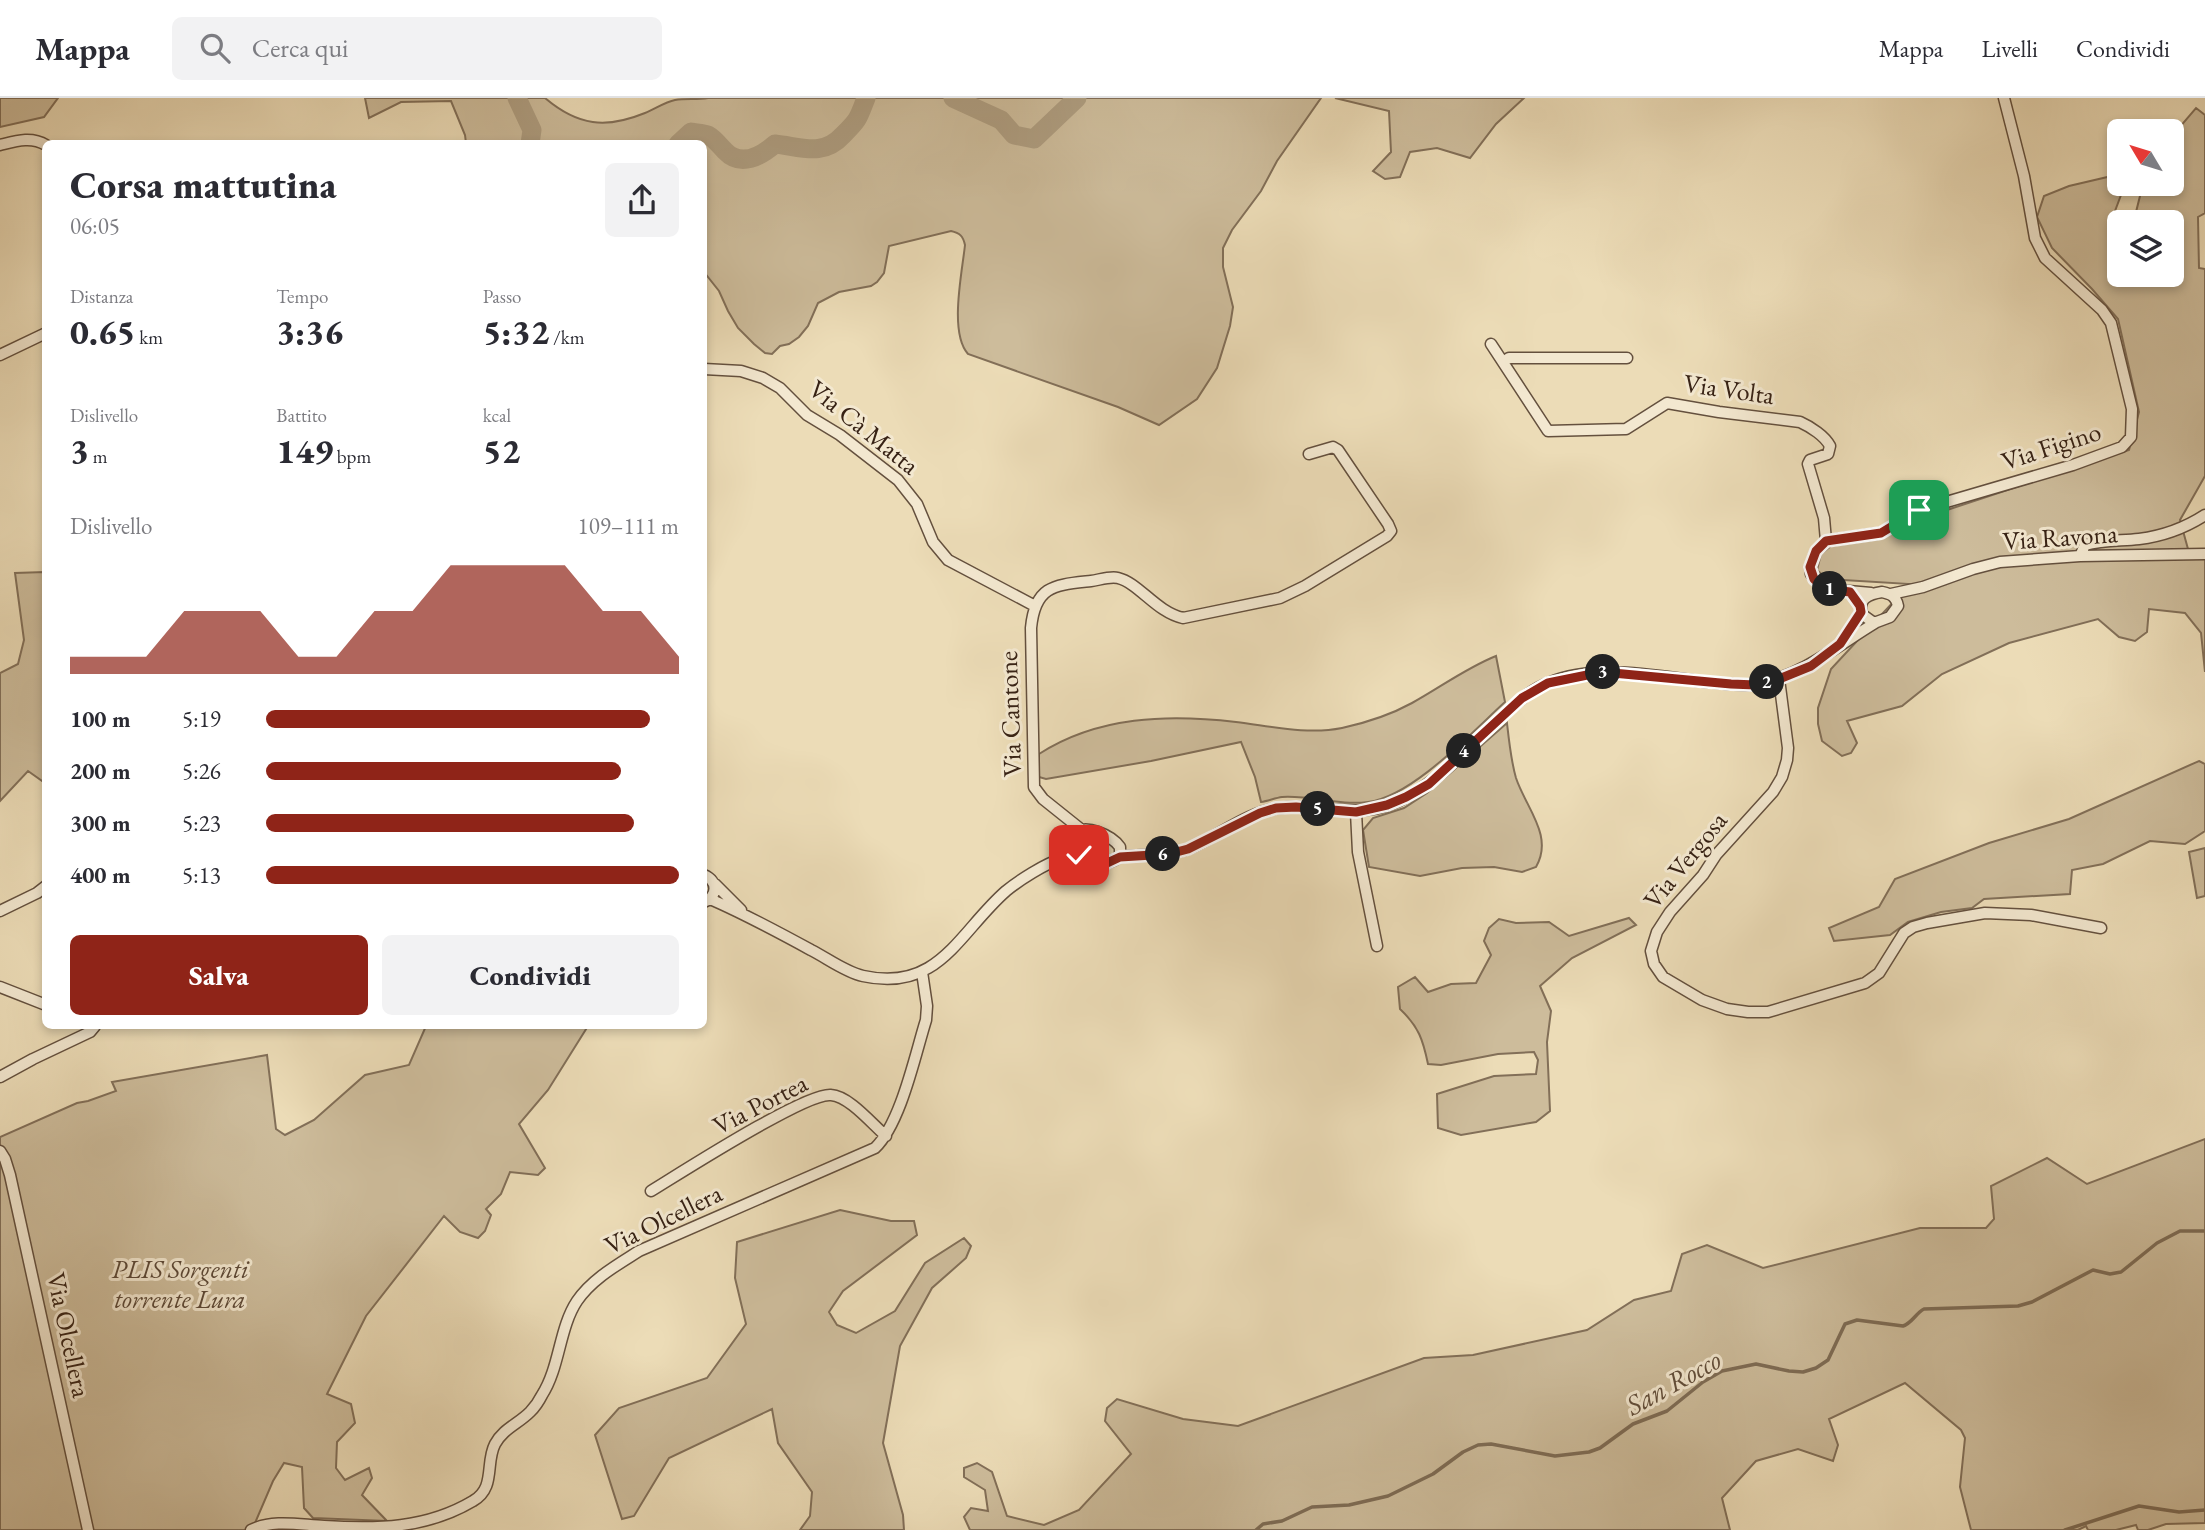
<!DOCTYPE html>
<html lang="it">
<meta charset="utf-8">
<style>
:root{--surface:#fff;--page:#f2f2f3;--text:#2b2b33;--muted:#7c7c81;--line:#e1e1e2;--accent:#8f2418}
body{margin:0;font-family:"EB Garamond",serif;background:var(--page);color:var(--text);height:100vh;display:flex;flex-direction:column;font-size:26px;white-space:nowrap}
*{box-sizing:border-box;margin:0}
p{font-size:23px;color:var(--muted)}
.icon{flex:none;width:38px;height:38px;fill:none;stroke:currentColor;stroke-width:2;stroke-linecap:round;stroke-linejoin:round}
.map{position:relative;flex:1;overflow:hidden}
.side{position:absolute;left:42px;top:42px;width:665px;height:889px;display:flex;flex-direction:column;background:var(--surface);border-radius:10px;box-shadow:0 4px 10px #0003}
.side>*{flex:none}
.needle{width:46px;rotate:308deg}
.tools{position:absolute;left:2107px;top:21px;display:grid;gap:14px}
.tools a{display:grid;place-items:center;width:77px;height:77px;border-radius:10px;background:var(--surface);box-shadow:0 4px 10px #0003;font-size:35px}
.pin{position:absolute;display:grid;place-items:center;width:60px;height:60px;color:#fff;margin:-30px;border-radius:14px;box-shadow:0 4px 10px #0006}
.km{position:absolute;width:35px;height:35px;margin:-18px;border-radius:50%;background:#222;color:#fff;font-size:19px;line-height:35px;text-align:center}
.round{display:grid;place-items:center;flex:none;width:74px;height:74px;border-radius:10px;background:var(--page)}
.summary{display:flex;align-items:center;justify-content:space-between;height:119px;padding:0 28px}
h1{font-size:38px;font-weight:800;line-height:52px}
.figures{display:grid;grid-template-columns:repeat(3,1fr);gap:10px;height:119px;padding:7px 28px}
.figures div{display:grid;align-content:center}
.figures b{font-size:35px;font-weight:800}
.figures small{font-size:19px;font-weight:400}
.figures p{font-size:19px}
.chart{height:196px;padding:14px 28px}
.chart p{display:flex;justify-content:space-between}
.chart svg{width:100%;height:126px;margin-top:7px;fill:var(--accent);opacity:.7}
.primary-button{display:flex;gap:14px;margin-top:auto;padding:14px 28px}
.primary-button a{flex:1;height:80px;border-radius:10px;background:var(--accent);color:#fff;font-size:28px;font-weight:800;line-height:80px;text-align:center}
.primary-button a+a{background:var(--page);color:var(--text)}
ul{padding:0 28px;list-style:none;font-size:23px}
li{display:grid;grid-template-columns:112px 84px 1fr;align-items:center;height:52px}
li i{height:18px;border-radius:9px;background:var(--accent)}
header{display:flex;align-items:center;gap:42px;box-sizing:border-box;height:98px;padding:0 35px;background:var(--surface);border-bottom:2px solid var(--line)}
header strong{font-size:33px}
nav{display:flex;gap:38px;margin-inline-start:auto;font-size:24px}
.search{width:490px;height:63px;background:var(--page);display:flex;align-items:center;gap:18px;box-sizing:border-box;padding:0 24px;border-radius:10px;color:var(--muted);font-size:26px}
.map>svg:first-child{display:block}
.green{fill:#cdbc9b;stroke:#826f58;stroke-width:2}
.lines{fill:none;stroke-linecap:round;stroke-linejoin:round}
.stream{stroke:#7e6c55;stroke-width:3.5}
.river{stroke:#ae9d80;stroke-width:19}
.minor-casing{stroke:#64503e;stroke-width:13}
.minor{stroke:#f3e8d0;stroke-width:10}
.route-casing{stroke:#fff;stroke-width:14}
.route{stroke:#8f2418;stroke-width:9}
.labels{text-anchor:middle;stroke-width:6;stroke-linejoin:round;paint-order:stroke}
.street-label{font-size:26px;fill:#372215;stroke:#f3e8d0}
.park-label{font-size:26px;font-style:italic;fill:#5c4836;stroke:#f3e8d0}
.water-label{font-size:28px;font-style:italic;fill:#614d3a;stroke:#f3e8d0}
</style>
<header>
<strong>Mappa</strong>
<div class="search"><svg class="icon" aria-label="search" viewBox="0 0 24 24"><circle cx="10" cy="10" r="6"/><path d="M15 15l6 6"/></svg>Cerca qui</div>
<nav><a>Mappa</a><a>Livelli</a><a>Condividi</a></nav>
</header>
<div class="map">
<svg width="2205" height="1432" viewBox="0 0 2205 1432">
<rect width="100%" height="100%" fill="#ecdcb7"/>
<filter id="stains"><feTurbulence type="fractalNoise" baseFrequency=".00286" numOctaves="4"/><feColorMatrix values="0 0 0 0 .2 0 0 0 0 .09 0 0 0 0 .02 0 0 0 .5 -.17"/></filter>
<radialGradient id="worn" r=".72"><stop offset=".6" stop-color="#630" stop-opacity="0"/><stop offset="1" stop-color="#630" stop-opacity=".3"/></radialGradient>
<path class="green" d="M 0,0 L 58,0 L 44,19 L 0,29 Z
M 365,0 L 545,0 C 578,28 606,31 645,15 C 655,11 665,4 675,2 C 686,0 697,2 708,0 L 1321,0 L 1277,63 L 1261,93 L 1232,132 L 1223,150 L 1223,169 L 1233,209 L 1230,228 L 1217,270 L 1197,301 L 1159,327 L 1118,309 L 968,256 C 949,235 962,175 965,147 C 963,138 960,135 951,133 L 889,148 L 884,175 L 877,184 L 871,188 L 839,194 L 818,205 L 808,228 L 799,239 L 789,246 L 780,248 L 772,256 L 765,255 L 754,246 L 738,230 L 728,213 L 719,193 L 704,174 L 704,46 L 466,45 L 465,37 L 451,3 L 401,4 L 369,20 Z
M 1335,0 L 1524,0 L 1496,26 L 1470,60 L 1437,50 L 1410,54 L 1400,79 L 1385,81 L 1373,73 L 1391,54 L 1389,13 Z
M 2196,10 L 2205,17 L 2205,115 L 2198,119 L 2199,170 L 2205,171 L 2205,378 L 2180,422 L 2188,451 L 2205,451 L 2205,574 L 2201,535 L 2185,515 L 2149,511 L 2147,534 L 2135,543 L 2119,539 L 2098,521 L 2009,545 L 1942,576 L 1902,608 L 1847,623 L 1857,645 L 1851,655 L 1842,658 L 1822,643 L 1818,626 L 1818,610 L 1831,571 L 1910,486 L 1827,481 L 1817,472 L 1821,456 L 1831,448 L 1922,424 L 1947,412 L 2129,352 L 2139,314 L 2118,221 L 2092,191 L 2052,150 L 2037,119 L 2044,98 L 2069,88 L 2116,77 L 2121,97 L 2112,121 L 2119,127 L 2119,177 L 2172,177 L 2172,124 L 2124,124 L 2135,118 L 2143,86 L 2172,86 L 2172,38 Z
M 45,474 L 45,685 L 28,673 L 0,703 L 0,575 L 18,566 L 24,542 L 15,475 Z
M 1496,558 L 1505,604 C 1472,634 1412,699 1368,704 C 1339,708 1311,697 1282,699 C 1275,700 1268,703 1261,704 L 1255,679 L 1241,644 L 1151,663 L 1046,681 L 1039,679 L 1039,656 C 1098,618 1168,616 1236,624 C 1270,628 1307,637 1342,630 C 1365,625 1392,616 1412,605 C 1441,589 1466,570 1496,558 Z
M 1507,625 C 1509,643 1511,663 1516,680 C 1526,710 1554,738 1536,769 L 1522,774 L 1494,769 L 1462,770 L 1420,778 L 1369,769 L 1363,732 L 1373,720 L 1404,710 L 1427,695 Z
M 2199,663 L 2205,666 L 2205,733 L 2185,746 L 2150,743 L 2103,766 L 2072,772 L 2070,796 L 1984,801 L 1972,810 L 1941,814 L 1908,824 L 1890,837 L 1834,843 L 1829,830 L 1879,809 L 1895,781 L 1989,745 L 2069,721 Z
M 2205,750 L 2205,798 L 2197,800 L 2189,754 Z
M 1629,820 L 1636,827 L 1572,860 L 1540,888 L 1551,913 L 1547,944 L 1550,1013 L 1536,1024 L 1461,1037 L 1438,1030 L 1437,996 L 1494,978 L 1536,976 L 1538,962 L 1534,954 L 1498,956 L 1441,967 L 1428,966 C 1423,942 1419,929 1400,911 L 1398,889 L 1415,879 L 1428,894 L 1451,886 L 1476,885 L 1491,857 L 1484,843 L 1489,830 L 1499,821 L 1516,825 L 1549,824 L 1569,838 Z
M 426,928 L 588,928 L 548,992 L 519,1026 L 545,1070 L 538,1077 L 510,1074 L 501,1096 L 486,1111 L 491,1117 L 485,1133 L 478,1140 L 460,1134 L 444,1118 L 366,1218 L 327,1296 L 351,1306 L 355,1325 L 337,1344 L 336,1370 L 345,1382 L 369,1370 L 372,1380 L 362,1397 L 387,1423 L 313,1420 L 304,1410 L 302,1369 L 284,1365 L 273,1383 L 252,1432 L 0,1432 L 0,1039 L 77,1005 L 88,1003 L 116,993 L 112,984 L 267,957 L 276,1031 L 285,1037 L 314,1022 L 365,977 L 409,967 Z
M 2205,1041 L 2205,1425 L 2166,1426 L 2148,1432 L 2138,1432 L 2136,1427 L 2116,1432 L 2088,1432 L 2086,1428 L 2078,1432 L 1971,1432 L 1960,1389 L 1965,1340 L 1961,1332 L 1905,1285 L 1829,1321 L 1838,1347 L 1833,1363 L 1798,1351 L 1756,1363 L 1722,1400 L 1730,1432 L 970,1432 L 964,1419 L 971,1410 L 988,1413 L 985,1392 L 964,1379 L 964,1370 L 977,1365 L 992,1374 L 1007,1418 L 1044,1427 L 1079,1412 L 1131,1356 L 1105,1323 L 1107,1310 L 1117,1301 L 1183,1321 L 1238,1328 L 1424,1260 L 1473,1257 L 1587,1232 L 1634,1202 L 1671,1193 L 1682,1156 L 1707,1147 L 1763,1170 L 1920,1130 L 1986,1130 L 1994,1121 L 1991,1088 L 2047,1060 L 2087,1086 Z
M 840,1112 L 891,1123 L 914,1123 L 917,1137 L 843,1193 L 829,1214 L 837,1227 L 856,1235 L 895,1213 L 925,1165 L 964,1140 L 971,1148 L 966,1160 L 932,1190 L 900,1248 L 883,1345 L 903,1417 L 904,1432 L 800,1432 L 810,1418 L 812,1394 L 778,1345 L 772,1311 L 669,1360 L 634,1418 L 622,1421 L 595,1337 L 619,1310 L 707,1280 L 746,1226 L 735,1180 L 737,1144 Z"/>
<g class="lines">
<path class="stream" d="M 1256,1432 L 1263,1426 L 1282,1423 L 1312,1409 L 1349,1407 L 1388,1398 L 1433,1376 L 1463,1354 L 1478,1347 L 1491,1346 L 1555,1358 L 1589,1354 L 1600,1350 L 1633,1326 L 1667,1313 L 1703,1284 L 1722,1273 L 1756,1266 L 1789,1273 L 1803,1274 L 1816,1270 L 1828,1262 L 1845,1226 L 1857,1222 L 1903,1228 C 1912,1225 1916,1215 1924,1211 L 2018,1208 L 2032,1204 L 2093,1172 L 2110,1176 L 2121,1174 L 2157,1145 L 2180,1133 L 2205,1133
M 2065,1432 L 2139,1408 L 2179,1414 L 2205,1412"/>
<path class="river" d="M 517,0 L 532,32 L 530,46
M 953,0 L 1001,22 L 1014,37 L 1034,41 L 1077,0
M 678,46 L 691,34 C 696,35 703,35 708,37 C 715,41 719,47 725,53 C 741,70 761,58 775,46 C 802,49 823,59 843,37 C 859,21 858,21 866,0"/>
<defs>
<path id="minor" d="M 0,47 C 16,43 31,38 46,47
M 1491,246 L 1548,333 L 1626,331 L 1667,305 L 1719,314 L 1800,324 C 1811,329 1825,338 1830,348 L 1828,356 L 1810,362 L 1808,366 L 1824,420 L 1826,443
M 0,257 L 46,235
M 1503,264 L 1509,260 L 1627,260
M 704,271 L 741,273 L 763,280 L 780,290 L 807,317 L 840,337 L 898,382 L 917,406 L 933,444 L 948,462 L 1035,508
M 2080,458 L 2085,447 C 2103,442 2120,443 2139,441 C 2163,438 2185,430 2205,417
M 1882,494 C 1891,496 1896,498 1898,508 L 1890,519 L 1874,525 L 1863,517 C 1856,502 1868,496 1882,494 Z
M 1871,495 L 1826,491 L 1820,487 L 1811,476 L 1810,469 L 1816,453 L 1826,443 L 1881,435 L 1919,412 L 2073,367 L 2122,349 L 2131,339 L 2132,311 L 2111,225 L 2102,212 L 2045,160 L 2035,140 L 2024,78 L 2004,0
M 1891,496 L 1923,489 L 1973,471 L 2000,464 L 2080,458 L 2205,456
M 1842,544 L 1861,514
M 1779,581 L 1788,650 L 1787,662 L 1782,679 L 1773,694 L 1716,757 L 1703,777 L 1670,814 L 1657,834 L 1651,853 L 1654,866 L 1663,879 L 1702,902 L 1727,911 L 1748,914 L 1768,914 L 1865,885 L 1879,875 L 1904,835 L 1913,829 L 1927,825 L 1985,815 L 2031,817 L 2101,830
M 1356,714 L 1358,754 L 1377,848
M 1083,733 L 1043,701 L 1034,689 L 1031,530 C 1035,487 1055,487 1091,483 C 1099,482 1110,478 1118,480 C 1139,485 1156,514 1183,520 L 1280,500 L 1305,488 L 1387,438 L 1391,433 L 1388,426 L 1338,352 L 1333,349 L 1309,356
M 1120,759 C 1140,756 1169,758 1188,751 C 1218,739 1246,714 1279,710 C 1328,704 1359,726 1409,698 C 1444,678 1472,646 1501,619 C 1515,606 1530,592 1548,585 C 1597,565 1655,578 1706,584 C 1722,585 1742,589 1758,586 C 1803,577 1837,548 1875,525
M 1060,761 C 1063,758 1070,752 1071,748 C 1074,739 1067,744 1073,737 C 1085,724 1112,738 1120,749 L 1120,759 C 1101,772 1085,764 1071,748
M 704,777 C 718,783 718,798 704,804
M 715,786 L 741,812
M 710,801 C 745,816 778,834 811,852 C 827,860 845,874 863,878 C 939,895 959,834 1006,793 C 1018,783 1046,765 1061,761 C 1068,760 1076,760 1082,760
M 0,813 L 37,795 L 46,788
M 0,889 L 46,907
M 0,979 L 33,961 L 90,934 L 95,928
M 0,1053 L 5,1061 L 10,1077 L 88,1432
M 651,1093 C 679,1076 806,994 831,997 C 849,998 872,1026 886,1038
M 251,1432 C 273,1421 300,1427 324,1428 C 377,1431 426,1431 473,1403 C 496,1390 485,1365 495,1346 C 503,1331 518,1326 530,1314 C 534,1310 539,1303 542,1297 C 560,1269 559,1230 577,1203 C 592,1181 617,1167 639,1153 L 875,1050 C 901,1025 915,957 926,922 L 927,908 L 922,874"/>
</defs>
<use href="#minor" class="minor-casing"/>
<use href="#minor" class="minor"/>
</g>
<g class="lines">
<defs>
<path id="route" d="M 1079,757 L 1095,766 L 1105,766 L 1120,759 L 1169,756 L 1188,751 L 1260,715 L 1276,710 L 1296,709 L 1356,714 L 1387,707 L 1406,699 L 1429,686 L 1522,600 L 1548,585 L 1602,574 L 1731,586 L 1756,587 L 1779,581 L 1811,568 L 1840,546 L 1861,514 L 1860,508 L 1850,494 L 1826,491 L 1814,481 L 1810,469 L 1816,453 L 1826,443 L 1881,435 L 1919,412"/>
</defs>
<use href="#route" class="route-casing"/>
<use href="#route" class="route"/>
</g>
<g class="labels">
<g class="street-label">
<text transform="translate(1729 291) rotate(8)" y="9">Via Volta</text>
<text transform="translate(864 329) rotate(39)" y="9">Via Cà Matta</text>
<text transform="translate(2051 348) rotate(-18)" y="9">Via Figino</text>
<text transform="translate(2060 439) rotate(-4)" y="9">Via Ravona</text>
<text transform="translate(1010 616) rotate(-92)" y="9">Via Cantone</text>
<text transform="translate(1685 762) rotate(-51)" y="9">Via Vergosa</text>
<text transform="translate(760 1006) rotate(-27)" y="9">Via Portea</text>
<text transform="translate(663 1121) rotate(-26)" y="9">Via Olcellera</text>
<text transform="translate(69 1237) rotate(78)" y="9">Via Olcellera</text>
</g>
<g class="park-label">
<text x="180" y="1180">PLIS Sorgenti<tspan x="180" dy="30">torrente Lura</tspan></text>
</g>
<g class="water-label">
<text transform="translate(1673 1284) rotate(-29)" y="10">San Rocco</text>
</g>
</g>
<rect width="100%" height="100%" filter="url(#stains)"/>
<rect width="100%" height="100%" fill="url(#worn)"/>
</svg>
<div class="tools">
<a><svg class="needle" viewBox="-14 -14 28 28"><path d="M0-13l5 13h-10z" fill="#e53935"/><path d="M0 13l5-13h-10z" fill="#7c7c81"/></svg></a>
<a><svg class="icon" aria-label="layers" viewBox="0 0 24 24"><path d="M12 4l9 5-9 5-9-5zM3 14l9 5 9-5"/></svg></a>
</div>
<div class="pin" style="left:1919px;top:412px;background:#1e9e55"><svg class="icon" aria-label="arrive" viewBox="0 0 24 24"><path d="M6 21V4h12l-3 4 3 4H6"/></svg></div>
<div class="pin" style="left:1079px;top:757px;background:#d93025"><svg class="icon" aria-label="check" viewBox="0 0 24 24"><path d="M5 12l5 5 9-10"/></svg></div>
<b class="km" style="left:1830px;top:491px">1</b>
<b class="km" style="left:1767px;top:584px">2</b>
<b class="km" style="left:1603px;top:574px">3</b>
<b class="km" style="left:1464px;top:653px">4</b>
<b class="km" style="left:1318px;top:711px">5</b>
<b class="km" style="left:1163px;top:756px">6</b>
<section class="side">
<div class="summary"><div><h1>Corsa mattutina</h1><p>06:05</p></div><a class="round"><svg class="icon" aria-label="share" viewBox="0 0 24 24"><path d="M12 15V3M7 8l5-5 5 5M5 13v7h14v-7"/></svg></a></div>
<div class="figures">
<div><p>Distanza</p><b>0.65<small> km</small></b></div>
<div><p>Tempo</p><b>3:36</b></div>
<div><p>Passo</p><b>5:32<small> /km</small></b></div>
</div>
<div class="figures">
<div><p>Dislivello</p><b>3<small> m</small></b></div>
<div><p>Battito</p><b>149<small> bpm</small></b></div>
<div><p>kcal</p><b>52</b></div>
</div>
<div class="chart"><p><span>Dislivello</span>109–111 m</p>
<svg viewBox="0 0 160 44" preserveAspectRatio="none"><path d="M0 44V38L10 38L20 38L30 22L40 22L50 22L60 38L70 38L80 22L90 22L100 6L110 6L120 6L130 6L140 22L150 22L160 38V44z"/></svg>
</div>
<ul>
<li><b>100 m</b>5:19<i style="width:93%"></i></li>
<li><b>200 m</b>5:26<i style="width:86%"></i></li>
<li><b>300 m</b>5:23<i style="width:89%"></i></li>
<li><b>400 m</b>5:13<i style="width:100%"></i></li>
</ul>
<div class="primary-button"><a>Salva</a><a>Condividi</a></div>
</section>
</div>
